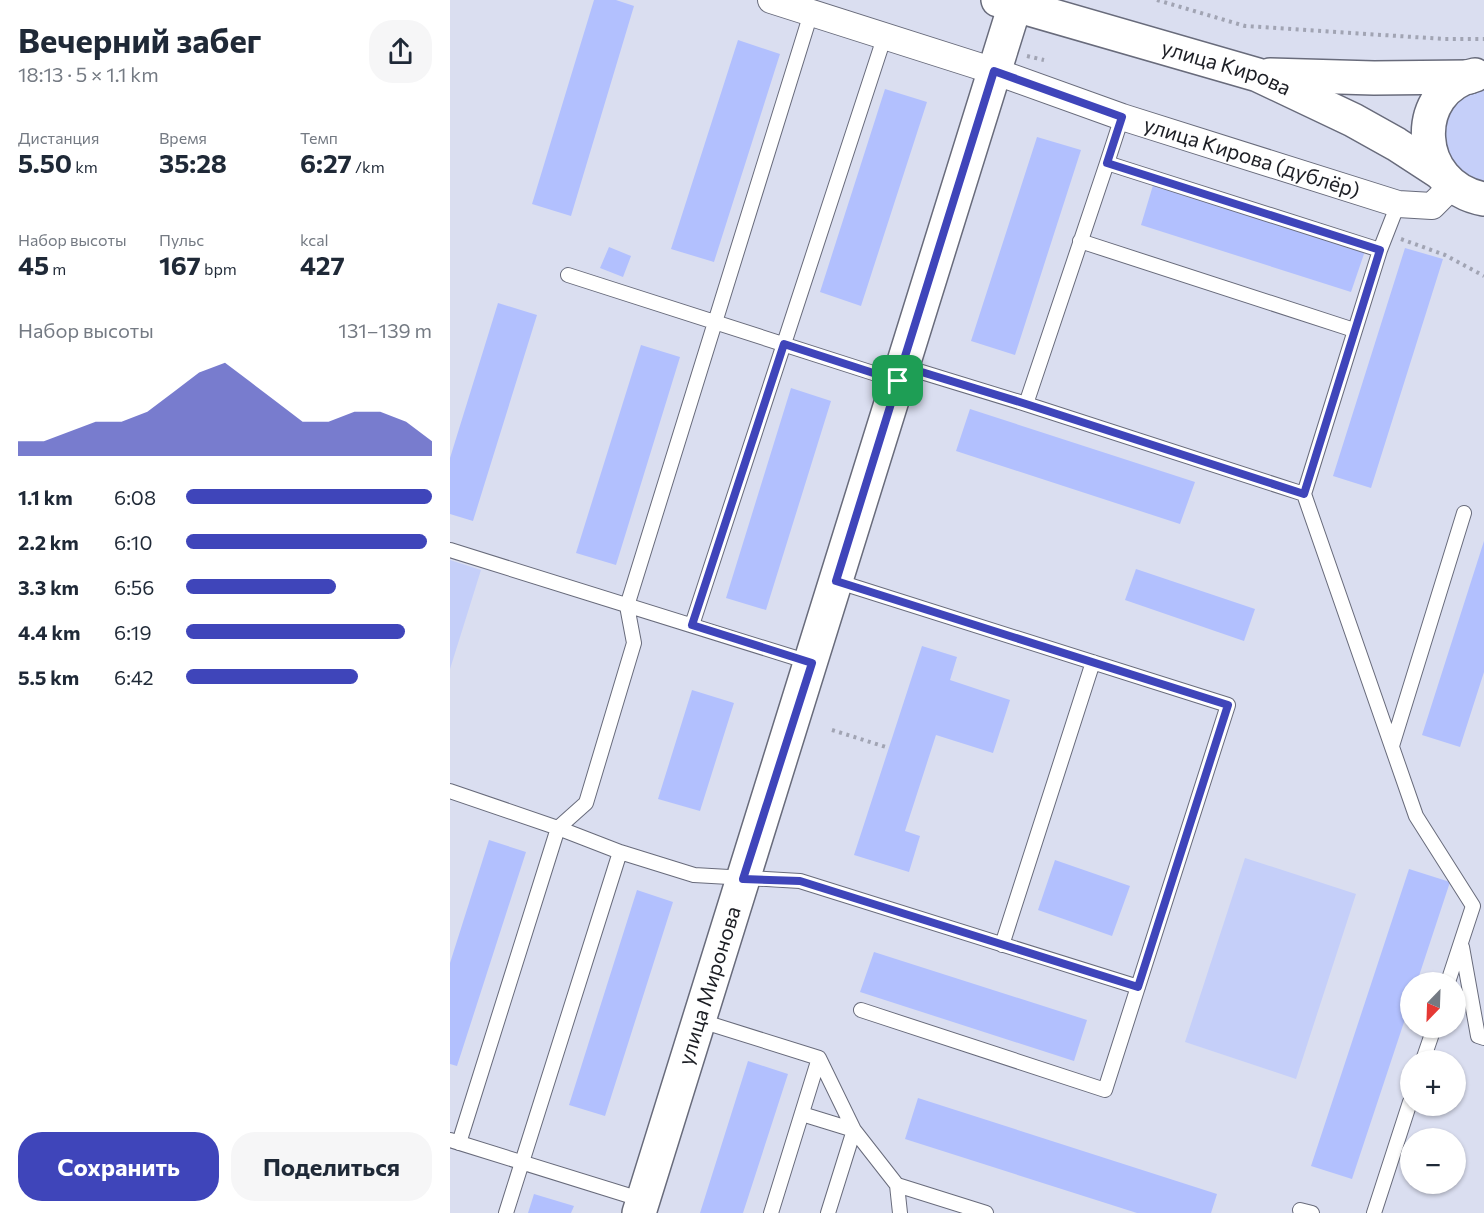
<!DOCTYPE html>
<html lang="ru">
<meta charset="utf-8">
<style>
:root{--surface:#fff;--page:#f6f6f7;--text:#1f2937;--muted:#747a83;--accent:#3f45ba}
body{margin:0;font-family:Commissioner,sans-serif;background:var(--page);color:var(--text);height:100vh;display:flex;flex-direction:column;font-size:22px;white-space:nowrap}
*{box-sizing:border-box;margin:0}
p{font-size:20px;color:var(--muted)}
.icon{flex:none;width:33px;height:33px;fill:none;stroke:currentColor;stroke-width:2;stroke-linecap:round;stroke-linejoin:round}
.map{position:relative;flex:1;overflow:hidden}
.drawer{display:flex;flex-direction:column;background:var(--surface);width:450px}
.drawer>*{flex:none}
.needle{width:39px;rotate:203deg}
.buttons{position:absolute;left:950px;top:972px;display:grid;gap:12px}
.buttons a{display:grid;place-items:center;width:66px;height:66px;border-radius:50%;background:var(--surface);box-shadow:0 2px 4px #0004;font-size:30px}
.pin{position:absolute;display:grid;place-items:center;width:51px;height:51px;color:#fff;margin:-26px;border-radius:12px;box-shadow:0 3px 9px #0006}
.round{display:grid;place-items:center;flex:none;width:63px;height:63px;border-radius:24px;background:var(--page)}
.summary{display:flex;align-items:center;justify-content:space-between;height:102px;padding:0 18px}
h1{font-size:33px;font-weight:700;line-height:45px}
.stats{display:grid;grid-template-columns:repeat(3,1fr);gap:9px;height:102px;padding:6px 18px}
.stats div{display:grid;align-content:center}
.stats b{font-size:26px;font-weight:700}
.stats small{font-size:16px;font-weight:400}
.stats p{font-size:16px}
.chart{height:168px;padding:12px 18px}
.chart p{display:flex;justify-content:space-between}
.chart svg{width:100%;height:108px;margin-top:6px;fill:var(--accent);opacity:.7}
.cta{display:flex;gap:12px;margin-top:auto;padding:12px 18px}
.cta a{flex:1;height:69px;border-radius:24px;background:var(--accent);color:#fff;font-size:24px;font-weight:700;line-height:69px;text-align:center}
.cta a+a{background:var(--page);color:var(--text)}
ul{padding:0 18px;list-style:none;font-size:20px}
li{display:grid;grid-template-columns:96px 72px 1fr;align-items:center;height:45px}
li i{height:15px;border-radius:8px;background:var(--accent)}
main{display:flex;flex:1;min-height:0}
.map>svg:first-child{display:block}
.green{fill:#c5cff9}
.building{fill:#b2c0fe}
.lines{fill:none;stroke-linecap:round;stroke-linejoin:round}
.lane-casing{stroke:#686b7b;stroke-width:16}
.street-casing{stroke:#686b7b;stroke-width:28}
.secondary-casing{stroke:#686b7b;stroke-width:36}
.path{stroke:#a1a4b3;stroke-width:4;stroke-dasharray:3 4.5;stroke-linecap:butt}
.lane{stroke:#fff;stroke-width:14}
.street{stroke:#fff;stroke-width:26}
.secondary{stroke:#fff;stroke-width:33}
.route-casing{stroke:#fff;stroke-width:12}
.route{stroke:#3f45ba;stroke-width:8}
.labels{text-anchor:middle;stroke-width:4.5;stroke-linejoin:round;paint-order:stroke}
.street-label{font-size:21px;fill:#1c1e24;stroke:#dadef0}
</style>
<main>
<section class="drawer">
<div class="summary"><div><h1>Вечерний забег</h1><p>18:13 · 5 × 1.1 km</p></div><a class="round"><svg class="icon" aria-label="share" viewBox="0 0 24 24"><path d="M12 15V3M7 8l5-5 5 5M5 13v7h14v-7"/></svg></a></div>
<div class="stats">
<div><p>Дистанция</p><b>5.50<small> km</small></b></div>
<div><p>Время</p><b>35:28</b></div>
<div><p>Темп</p><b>6:27<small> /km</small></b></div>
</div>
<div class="stats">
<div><p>Набор высоты</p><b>45<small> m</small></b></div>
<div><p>Пульс</p><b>167<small> bpm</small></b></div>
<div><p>kcal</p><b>427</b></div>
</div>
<div class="chart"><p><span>Набор высоты</span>131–139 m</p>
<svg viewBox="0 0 160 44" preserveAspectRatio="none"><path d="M0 44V38L10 38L20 34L30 30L40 30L50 26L60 18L70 10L80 6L90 14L100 22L110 30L120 30L130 26L140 26L150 30L160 38V44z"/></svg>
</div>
<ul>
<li><b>1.1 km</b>6:08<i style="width:100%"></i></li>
<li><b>2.2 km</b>6:10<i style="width:98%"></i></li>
<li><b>3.3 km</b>6:56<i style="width:61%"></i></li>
<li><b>4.4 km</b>6:19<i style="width:89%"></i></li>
<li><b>5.5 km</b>6:42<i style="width:70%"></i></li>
</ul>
<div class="cta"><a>Сохранить</a><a>Поделиться</a></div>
</section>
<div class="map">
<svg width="1034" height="1213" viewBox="0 0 1034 1213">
<rect width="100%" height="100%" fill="#dadef0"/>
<path class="green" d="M 1034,86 L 1034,183 L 1013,176 L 993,149 L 995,116 L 1003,102 Z
M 0,560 L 31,570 L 0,669 Z
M 795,858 L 906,894 L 846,1079 L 735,1042 Z"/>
<path class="building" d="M 144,0 L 166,0 L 184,6 L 121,216 L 82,204 Z
M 288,40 L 330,54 L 264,262 L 221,249 Z
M 435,89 L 477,102 L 411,306 L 370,292 Z
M 587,137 L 631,150 L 565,355 L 521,341 Z
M 704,182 L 915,251 L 901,292 L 691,225 Z
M 159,247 L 181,256 L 173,277 L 150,268 Z
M 955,248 L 993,259 L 921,488 L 883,476 Z
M 48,303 L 87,315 L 23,521 L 0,514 L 0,458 Z
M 191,345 L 230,357 L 166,565 L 126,553 Z
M 341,388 L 381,401 L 316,610 L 276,598 Z
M 520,409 L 745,482 L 730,524 L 506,451 Z
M 1034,541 L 1034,672 L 1010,747 L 972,735 Z
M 686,569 L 805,609 L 794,641 L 675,600 Z
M 472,646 L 507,657 L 500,680 L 560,700 L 543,753 L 486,735 L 455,831 L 470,836 L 459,872 L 404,855 Z
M 242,690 L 284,703 L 250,811 L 208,799 Z
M 39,840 L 76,852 L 7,1066 L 0,1064 L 0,963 Z
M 605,860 L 680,886 L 662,936 L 588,910 Z
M 959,869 L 1000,882 L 967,982 L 960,982 L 960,1004 L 902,1179 L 861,1166 Z
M 187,890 L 223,902 L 155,1116 L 119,1105 Z
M 424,952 L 637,1020 L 624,1061 L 410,992 Z
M 298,1061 L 338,1074 L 293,1213 L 250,1213 Z
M 468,1098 L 767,1194 L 761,1213 L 687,1213 L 455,1139 Z
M 84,1194 L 124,1206 L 121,1213 L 78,1213 Z"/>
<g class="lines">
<defs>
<path id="lane" d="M 657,163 L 672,117
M 630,241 L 904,330
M 118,275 L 448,381
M 452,366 L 576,404 L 854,494 L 930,250 L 948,204
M 576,404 L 657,163 L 930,250
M 854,494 L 966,816 L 1023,906 L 998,982
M 0,550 L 362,663
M 386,581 L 778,705 L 655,1090 L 411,1010
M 242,625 L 435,35
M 942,746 L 1014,513
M 0,791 L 108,828 L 170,852 L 244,875 L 350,881 L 688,987
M 552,945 L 643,662
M 1012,947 L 1028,1036 L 1034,1038
M 248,1020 L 369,1058 L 321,1213
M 369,1058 L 404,1130 L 378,1213
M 973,1060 L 984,1028
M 352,1114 L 404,1130 L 447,1185 L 536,1213
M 0,1140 L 193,1200
M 9,1143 L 108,828 L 136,803 L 184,643 L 177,606 L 361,13
M 447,1185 L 450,1213
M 850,1210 L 862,1213
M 56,1213 L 170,852
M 924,1213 L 960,1102"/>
<g id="street">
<path id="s1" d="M 321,0 L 544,71 L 672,117 L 948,204 L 982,206 L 1002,186"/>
</g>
<g id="secondary">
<path id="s2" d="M 548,0 L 808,75 L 903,120 L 946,144 L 989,172"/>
<path d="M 820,75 L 924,78 L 1019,77"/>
<path d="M 1025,75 C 960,89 963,186 1034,199"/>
<path id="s3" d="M 189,1213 L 565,5"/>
</g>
</defs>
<use href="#lane" class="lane-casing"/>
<use href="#street" class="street-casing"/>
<use href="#secondary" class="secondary-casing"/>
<path class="path" d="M 707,0 L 795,26 L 994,39 L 1034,39
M 577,56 L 594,60
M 951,239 L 995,255 L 1034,276
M 382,730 L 439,748"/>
<use href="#lane" class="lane"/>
<use href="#street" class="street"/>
<use href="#secondary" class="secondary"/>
</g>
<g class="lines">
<defs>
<path id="route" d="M 448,381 L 386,581 L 778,705 L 688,987 L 350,881 L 293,879 L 362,663 L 242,625 L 334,344 L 448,381 L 452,366 L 576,404 L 854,494 L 930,250 L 657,163 L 672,117 L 544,71 L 452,366 L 448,381"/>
</defs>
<use href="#route" class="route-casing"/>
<use href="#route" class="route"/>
</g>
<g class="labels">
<g class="street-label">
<text dy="7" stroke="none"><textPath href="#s2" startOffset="238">улица Кирова</textPath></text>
<text dy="7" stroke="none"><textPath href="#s1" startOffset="506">улица Кирова (дублёр)</textPath></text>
<text dy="7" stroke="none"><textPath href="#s3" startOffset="238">улица Миронова</textPath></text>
</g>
</g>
</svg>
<div class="buttons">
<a><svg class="needle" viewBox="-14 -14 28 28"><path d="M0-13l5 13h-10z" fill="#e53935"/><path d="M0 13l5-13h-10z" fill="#747a83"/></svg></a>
<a>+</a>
<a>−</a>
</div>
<div class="pin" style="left:448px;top:381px;background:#1e9e55"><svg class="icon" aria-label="arrive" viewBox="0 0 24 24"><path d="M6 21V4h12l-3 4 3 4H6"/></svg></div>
</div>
</main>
